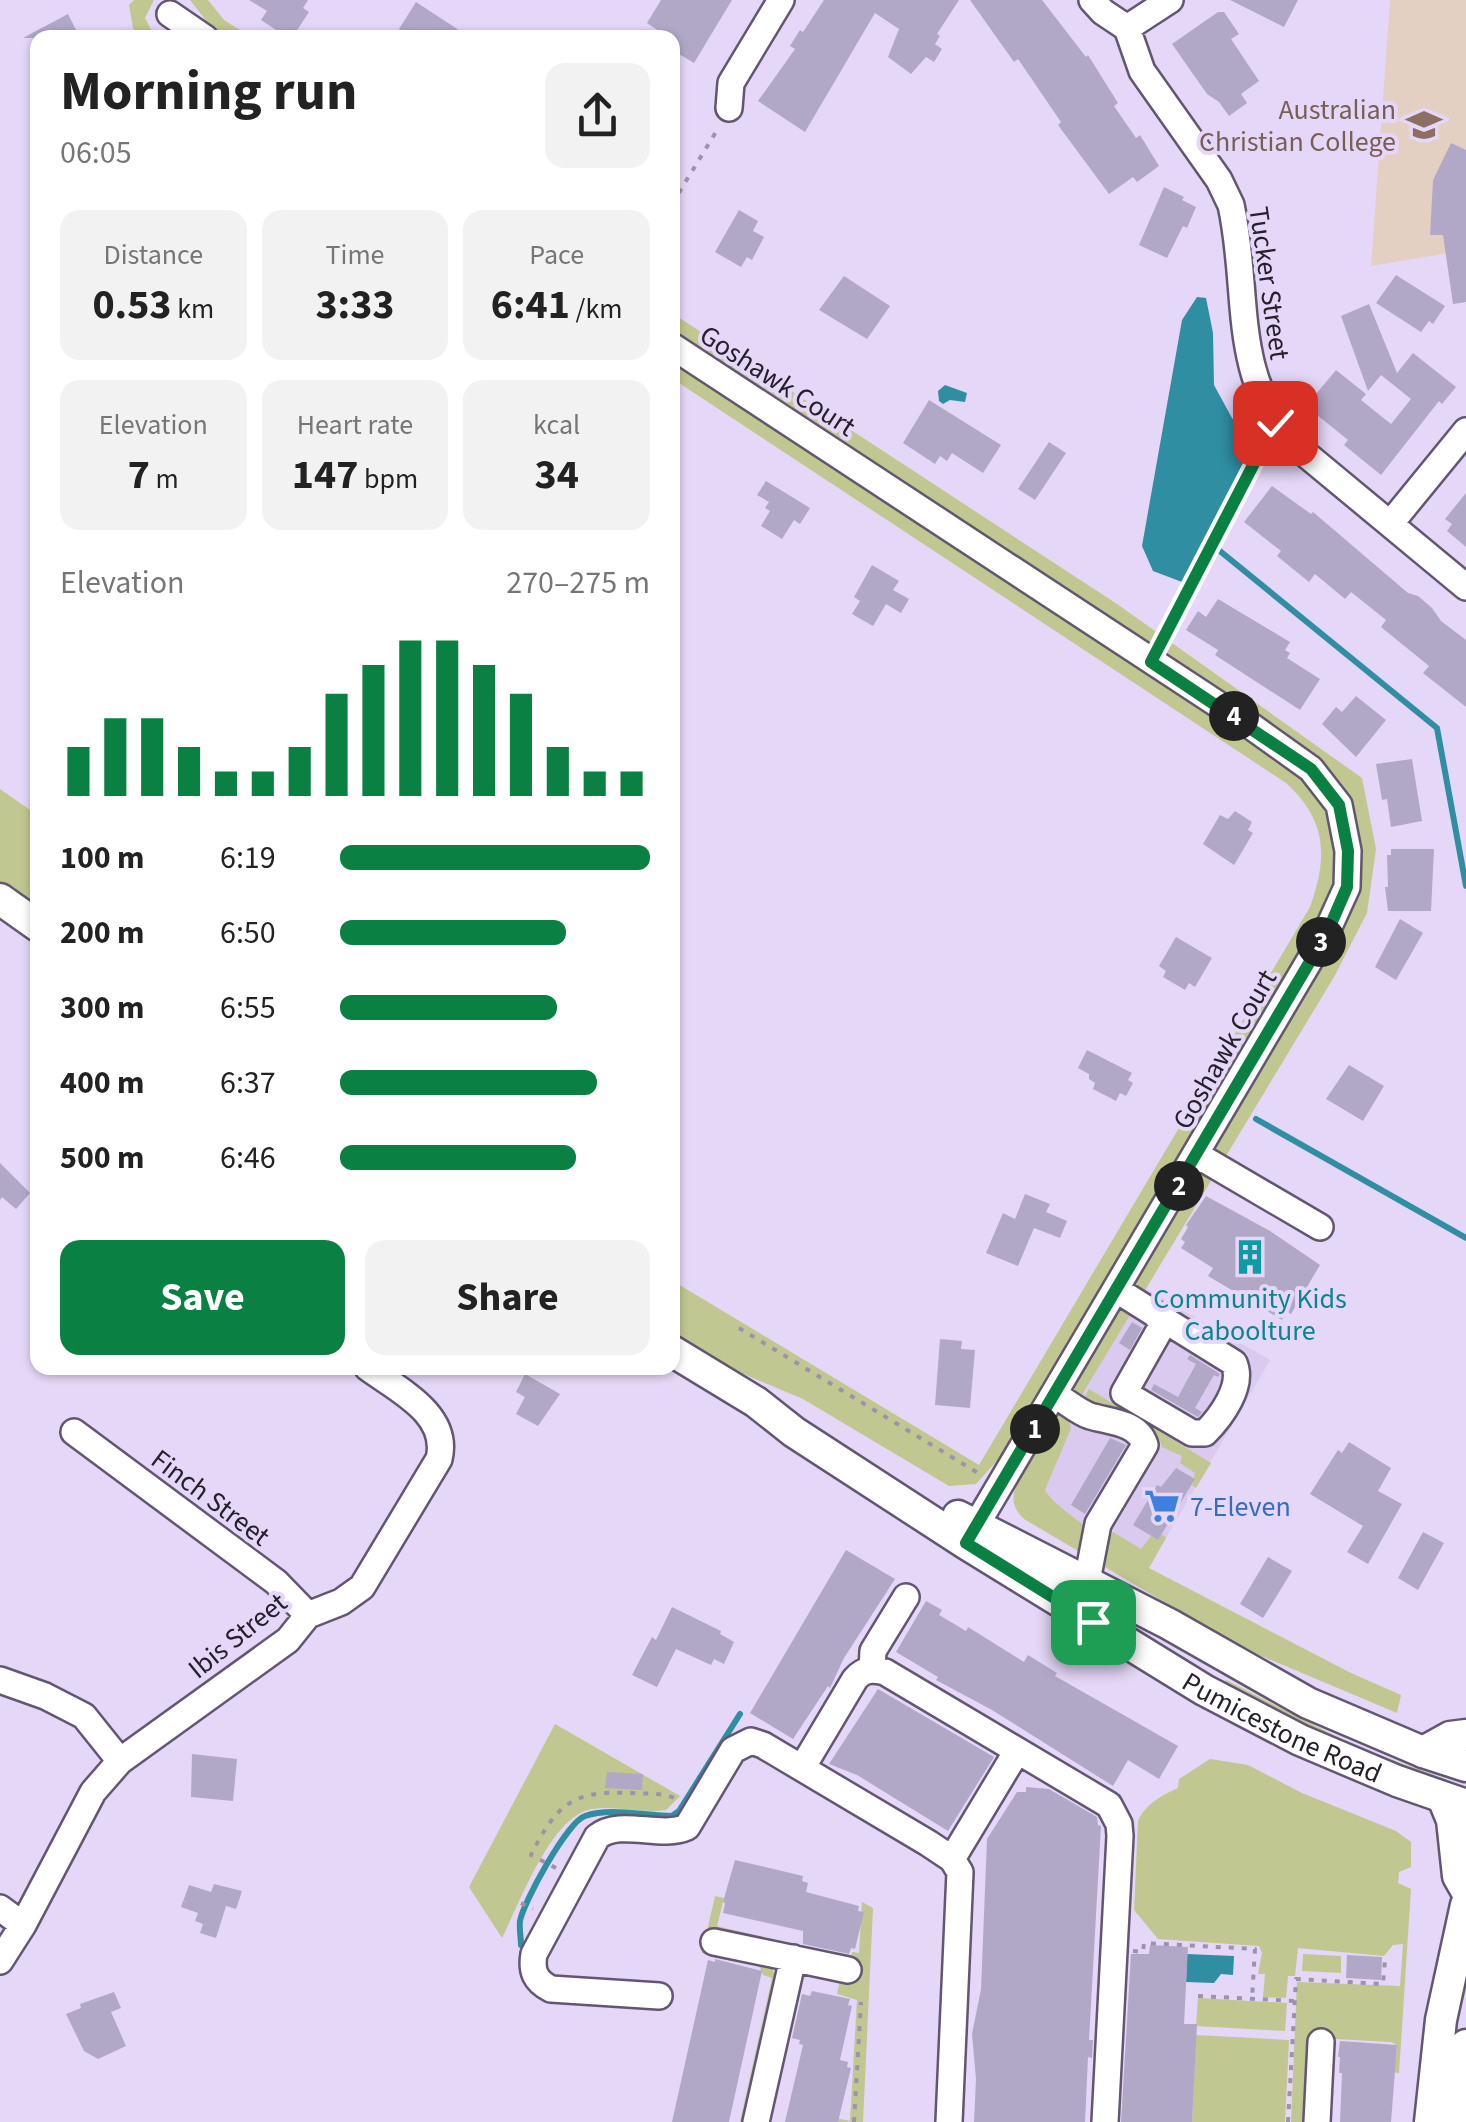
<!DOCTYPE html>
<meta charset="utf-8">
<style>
:root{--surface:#fff;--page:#f2f2f2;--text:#222;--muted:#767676;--accent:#0b8043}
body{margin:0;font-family:"Source Sans 3",sans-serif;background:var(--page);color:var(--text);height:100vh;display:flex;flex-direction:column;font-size:38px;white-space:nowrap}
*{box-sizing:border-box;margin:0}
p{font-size:32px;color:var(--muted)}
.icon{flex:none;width:55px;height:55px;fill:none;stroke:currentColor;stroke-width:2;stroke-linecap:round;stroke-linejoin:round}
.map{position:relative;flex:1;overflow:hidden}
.sheet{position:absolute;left:30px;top:30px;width:650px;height:1345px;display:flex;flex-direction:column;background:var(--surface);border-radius:20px;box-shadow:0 2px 8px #0004}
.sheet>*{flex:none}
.pin{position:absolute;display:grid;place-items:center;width:85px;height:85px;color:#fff;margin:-42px;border-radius:20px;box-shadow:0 5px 15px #0006}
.km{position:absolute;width:50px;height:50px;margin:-25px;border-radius:50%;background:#222;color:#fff;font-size:28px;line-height:50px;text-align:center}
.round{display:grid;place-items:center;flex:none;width:105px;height:105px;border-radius:20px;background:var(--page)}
.overview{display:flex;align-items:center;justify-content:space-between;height:170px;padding:0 30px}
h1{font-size:55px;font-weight:700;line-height:75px}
.figures{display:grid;grid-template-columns:repeat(3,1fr);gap:15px;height:170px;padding:10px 30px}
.figures div{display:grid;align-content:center;border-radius:20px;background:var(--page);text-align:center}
.figures b{font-size:42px;font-weight:700}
.figures small{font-size:28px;font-weight:400}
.figures p{font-size:28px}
.chart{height:280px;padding:20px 30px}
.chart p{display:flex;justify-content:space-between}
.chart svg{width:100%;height:180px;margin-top:10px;stroke:var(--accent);stroke-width:6}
.cta{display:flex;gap:20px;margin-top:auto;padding:20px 30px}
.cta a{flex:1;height:115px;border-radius:20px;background:var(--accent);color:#fff;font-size:40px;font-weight:700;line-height:115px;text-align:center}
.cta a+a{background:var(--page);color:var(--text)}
ul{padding:0 30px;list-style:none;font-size:32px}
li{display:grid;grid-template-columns:160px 120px 1fr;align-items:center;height:75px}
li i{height:25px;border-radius:12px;background:var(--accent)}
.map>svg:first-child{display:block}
.built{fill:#dacaef}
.education{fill:#e4d0c2}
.green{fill:#c0c790}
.water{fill:#308ea3}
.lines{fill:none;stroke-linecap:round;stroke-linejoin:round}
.stream{stroke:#308ea3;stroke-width:6}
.building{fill:#b1a8c7}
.minor-casing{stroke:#635671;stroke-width:30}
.major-casing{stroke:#635671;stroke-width:35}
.path{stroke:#9d92aa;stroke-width:4;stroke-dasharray:5 8;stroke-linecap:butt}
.minor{stroke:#fff;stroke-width:25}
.major{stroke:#fff;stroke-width:30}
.route-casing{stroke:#fff;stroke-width:20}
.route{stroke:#0b8043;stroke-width:12}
.labels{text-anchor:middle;stroke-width:8;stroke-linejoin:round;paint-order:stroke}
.education-label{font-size:28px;fill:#785e54;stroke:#e5d7f7;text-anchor:end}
.street-label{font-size:28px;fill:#25202b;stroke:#e5d7f7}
.culture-label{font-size:28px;fill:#0d838f;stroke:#e5d7f7}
.shop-label{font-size:28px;fill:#366cbe;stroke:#e5d7f7;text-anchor:start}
</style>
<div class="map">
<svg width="1466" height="2122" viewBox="0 0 1466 2122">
<rect width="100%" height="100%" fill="#e5d7f7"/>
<path class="built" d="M 1144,1288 L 1270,1360 L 1149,1567 L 1045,1504 L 1038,1484 L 1086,1388 Z"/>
<path class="education" d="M 1390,0 L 1466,0 L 1466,250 L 1371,266 Z"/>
<path class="green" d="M 134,0 L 154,0 L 145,18 L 155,37 L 140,37 L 133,28 L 129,5 Z
M 190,0 L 208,0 L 224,20 L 251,37 L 219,37 Z
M 672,313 L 1117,604 L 1362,778 L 1376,849 L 1367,913 L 1334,977 L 1086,1388 L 1069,1421 L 1071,1428 L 1045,1490 C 1052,1504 1092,1531 1107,1540 L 1113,1532 L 1141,1549 L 1151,1536 L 1158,1540 L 1162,1534 L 1166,1538 L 1149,1568 L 1351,1673 L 1401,1695 L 1397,1713 L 1240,1647 L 1024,1519 C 1013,1508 1012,1502 1015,1487 L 1346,914 L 1345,801 L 673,336 Z
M 673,357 L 1282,759 C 1334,805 1349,849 1324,915 L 1010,1446 L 976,1484 L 949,1486 L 803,1399 L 703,1357 L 673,1339 L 673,1281 L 979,1465 L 1310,907 C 1328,857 1327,820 1286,783 L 673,379 Z
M 0,789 L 37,815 L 37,910 L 0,882 Z
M 1089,1389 L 1211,1463 L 1196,1488 L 1192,1485 L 1195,1473 L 1180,1463 L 1182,1456 L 1162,1447 L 1160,1441 L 1106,1409 L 1083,1400 Z
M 1226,1680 L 1357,1747 L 1448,1780 L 1447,1786 L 1378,1763 L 1223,1687 Z
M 555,1724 L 680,1796 L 666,1810 C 641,1814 612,1804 588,1810 C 549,1821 520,1903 502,1938 L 469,1887 Z
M 1210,1759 L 1248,1765 L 1302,1793 L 1396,1831 L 1411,1842 L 1411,1867 L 1399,1872 L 1398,1883 L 1411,1889 L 1399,2073 L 1390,2072 L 1396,2059 L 1397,2045 L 1391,2042 L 1316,2038 L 1311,2122 L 1291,2122 L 1297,1982 L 1400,1986 L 1403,1944 L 1393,1945 L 1384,1956 L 1298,1948 L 1295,1976 L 1288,1976 L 1286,1998 L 1263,1997 L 1265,1974 L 1258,1974 L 1262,1953 L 1259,1946 L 1158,1939 L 1134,1910 L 1138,1821 C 1144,1805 1164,1794 1178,1788 L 1179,1779 Z
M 715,1896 L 724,1898 L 717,1926 L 851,1958 L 852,1952 L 859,1953 L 862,1902 L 873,1908 L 863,2122 L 835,2122 L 836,2118 L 850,2121 L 857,2000 L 837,1994 L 840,1981 L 764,1964 L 772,1968 L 776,1978 L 745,2122 L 740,2122 L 772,1978 L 763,1975 L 759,1966 L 702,1953 Z
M 1303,1954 L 1341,1956 L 1341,1973 L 1302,1971 Z
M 1198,1998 L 1287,2003 L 1285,2031 L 1196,2026 Z
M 1196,2035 L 1289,2040 L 1285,2122 L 1192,2122 Z"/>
<path class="water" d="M 1197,297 L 1206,298 L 1213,333 L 1214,385 L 1232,418 L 1252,442 L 1250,455 L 1182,582 L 1153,571 L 1142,546 L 1182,320 Z
M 945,385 L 967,393 L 965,402 L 950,400 L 943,404 L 939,401 L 938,391 Z
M 1187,1954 L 1234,1956 L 1233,1975 L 1221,1974 L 1214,1983 L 1186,1982 Z"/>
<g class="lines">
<path class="stream" d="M 1215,547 L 1437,728 L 1466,886
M 1256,1119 L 1466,1238
M 521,1945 C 521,1937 519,1929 520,1921 C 523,1903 567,1822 585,1816 C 610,1807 646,1816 672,1816 L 679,1811 L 740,1714"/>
</g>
<path class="building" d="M 249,0 L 308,0 L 303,8 L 309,12 L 292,38 L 288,38 L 261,20 L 267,11 Z
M 661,0 L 732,0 L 694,63 L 672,50 L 672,38 L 655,38 L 659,31 L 647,23 Z
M 824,0 L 959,0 L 937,34 L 940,36 L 935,44 L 942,49 L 934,62 L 926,57 L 911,74 L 888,57 L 899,29 L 875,13 L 805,132 L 758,101 L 795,49 L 790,46 L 800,30 L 803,32 Z
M 970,0 L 1042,0 L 1086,57 L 1088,55 L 1118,103 L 1114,106 L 1136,138 L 1140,135 L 1159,166 L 1137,182 L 1133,177 L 1109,194 L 1058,125 L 1061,122 L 1018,59 L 1014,62 Z
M 1230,0 L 1298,0 L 1284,27 Z
M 416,2 L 471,38 L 412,38 L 399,29 Z
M 1218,12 L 1224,12 L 1239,34 L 1231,39 L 1259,81 L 1241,94 L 1247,103 L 1229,116 L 1219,102 L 1207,94 L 1172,44 Z
M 68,14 L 80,38 L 23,38 Z
M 1451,143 L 1466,150 L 1466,302 L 1453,304 L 1443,235 L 1430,235 L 1433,180 Z
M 1164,187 L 1184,197 L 1182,200 L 1196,207 L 1187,228 L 1183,226 L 1167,258 L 1139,245 Z
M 739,210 L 758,221 L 753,231 L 764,237 L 752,260 L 747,257 L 741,267 L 715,252 Z
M 1396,275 L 1445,306 L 1433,324 L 1429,321 L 1421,332 L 1376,303 Z
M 844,276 L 890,306 L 867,339 L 819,310 Z
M 1369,304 L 1397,373 L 1413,353 L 1456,387 L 1442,404 L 1439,401 L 1381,475 L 1344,445 L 1348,440 L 1306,406 L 1336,370 L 1366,394 L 1361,400 L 1391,424 L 1411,399 L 1381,375 L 1368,391 L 1341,316 Z
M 929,400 L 1001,445 L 983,473 L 952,453 L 947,461 L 940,456 L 935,464 L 903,443 Z
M 1049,442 L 1066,453 L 1035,500 L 1018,489 Z
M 766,481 L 810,508 L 800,524 L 794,520 L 782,539 L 761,526 L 770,511 L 765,508 L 769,502 L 757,495 Z
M 1272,486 L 1311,514 L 1313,512 L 1408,593 L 1418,596 L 1432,608 L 1441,621 L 1466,640 L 1466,707 L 1423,673 L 1429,666 L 1381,627 L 1386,620 L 1351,592 L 1345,599 L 1315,574 L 1309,582 L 1277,556 L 1281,551 L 1244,522 Z
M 1466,493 L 1466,547 L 1447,531 L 1452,524 L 1445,519 Z
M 872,565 L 899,581 L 893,590 L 909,599 L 901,613 L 886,604 L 873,626 L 852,614 L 860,601 L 854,597 Z
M 1218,599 L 1290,642 L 1285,650 L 1290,653 L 1287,658 L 1320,679 L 1300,710 L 1215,655 L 1218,650 L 1186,630 L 1198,611 L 1206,617 Z
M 1356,696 L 1386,720 L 1356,757 L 1322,724 L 1336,707 L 1342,712 Z
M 1412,759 L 1422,821 L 1391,827 L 1387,799 L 1382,800 L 1376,764 Z
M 1235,811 L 1252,822 L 1248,830 L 1253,833 L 1234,865 L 1203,844 L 1220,815 L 1228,819 Z
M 1391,849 L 1434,849 L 1431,911 L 1388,911 L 1385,887 L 1388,887 L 1387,855 L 1391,855 Z
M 1400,919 L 1423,933 L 1396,980 L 1375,967 Z
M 1176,937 L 1212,958 L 1195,987 L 1189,983 L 1185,990 L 1163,977 L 1166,971 L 1159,966 Z
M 1087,1050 L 1132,1073 L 1128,1080 L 1133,1083 L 1126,1096 L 1120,1093 L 1116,1101 L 1093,1089 L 1095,1083 L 1089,1079 L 1089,1074 L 1078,1068 Z
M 1349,1065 L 1384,1086 L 1363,1121 L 1326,1099 Z
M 0,1163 L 30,1193 L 16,1209 L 2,1197 L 0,1200 Z
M 1025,1194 L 1050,1204 L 1046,1212 L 1067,1221 L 1060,1238 L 1034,1228 L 1018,1266 L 986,1253 L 1003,1213 L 1015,1219 Z
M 1206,1196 L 1270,1231 L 1320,1265 L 1291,1314 L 1286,1311 L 1282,1320 L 1208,1276 L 1213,1268 L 1181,1248 L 1185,1242 L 1181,1239 L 1188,1227 L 1186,1225 Z
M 1132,1322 L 1142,1328 L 1130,1350 L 1119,1343 Z
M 940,1339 L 962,1341 L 961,1349 L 975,1350 L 970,1408 L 935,1405 Z
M 1190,1355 L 1220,1374 L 1218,1377 L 1214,1375 L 1195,1408 L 1202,1412 L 1198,1417 L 1151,1390 L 1154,1384 L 1178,1397 L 1196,1364 L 1187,1359 Z
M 525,1374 L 560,1394 L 538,1426 L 516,1414 L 525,1397 L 516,1392 Z
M 1110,1438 L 1126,1445 L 1085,1514 L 1071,1505 Z
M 1349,1442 L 1391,1468 L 1378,1491 L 1402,1504 L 1368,1564 L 1347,1552 L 1363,1526 L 1310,1494 L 1338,1450 L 1342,1453 Z
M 1176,1468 L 1195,1479 L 1158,1540 L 1133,1525 L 1157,1485 L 1161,1487 Z
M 1423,1532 L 1444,1543 L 1418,1590 L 1398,1578 Z
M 846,1550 L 895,1579 L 844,1658 L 830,1688 L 828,1686 L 793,1739 L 750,1713 Z
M 1268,1557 L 1292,1571 L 1263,1618 L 1240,1604 Z
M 926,1601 L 942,1610 L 939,1615 L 966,1631 L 968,1627 L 1024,1662 L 1028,1655 L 1057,1673 L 1055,1676 L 1178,1746 L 1159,1779 L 1128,1760 L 1113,1786 L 992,1710 L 936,1680 L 938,1677 L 896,1652 Z
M 672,1607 L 721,1631 L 720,1634 L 734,1642 L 724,1664 L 714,1659 L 711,1665 L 676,1649 L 657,1687 L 632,1675 L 652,1637 L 656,1640 Z
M 878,1689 L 994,1757 L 948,1831 L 857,1775 L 829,1764 Z
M 192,1754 L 237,1759 L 233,1801 L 191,1797 Z
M 607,1772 L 643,1774 L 642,1790 L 605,1788 Z
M 1026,1787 L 1049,1789 L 1097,1817 L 1098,1825 L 1101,1826 L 1089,2040 L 1093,2040 L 1092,2058 L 1088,2057 L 1085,2122 L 974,2122 L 976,2079 L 972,2034 L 981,1989 L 987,1839 L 1017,1792 L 1026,1792 Z
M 735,1860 L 803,1876 L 802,1881 L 808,1883 L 806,1892 L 859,1906 L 858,1911 L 864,1912 L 855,1949 L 851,1948 L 849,1954 L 803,1944 L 803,1931 L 723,1913 L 725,1903 L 723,1902 Z
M 214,1884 L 242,1891 L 236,1909 L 226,1906 L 216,1938 L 200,1933 L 203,1924 L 195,1921 L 198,1913 L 181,1907 L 189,1885 L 211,1892 Z
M 1150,1945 L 1188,1947 L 1184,2024 L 1197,2024 L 1192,2122 L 1121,2122 L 1131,1954 L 1149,1954 Z
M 1347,1955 L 1382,1957 L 1381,1980 L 1346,1978 Z
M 715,1959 L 762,1971 L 729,2122 L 672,2122 L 708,1960 L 715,1962 Z
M 812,1991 L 850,1999 L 848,2005 L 852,2006 L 840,2060 L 848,2062 L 847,2067 L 851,2068 L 838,2122 L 785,2122 L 803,2045 L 799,2044 L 800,2040 L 792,2038 L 802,1994 L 810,1996 Z
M 114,1992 L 121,2008 L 111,2012 L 126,2046 L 98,2059 L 84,2051 L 66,2014 L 81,2008 L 80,2004 Z
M 1340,2041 L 1397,2045 L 1391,2122 L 1340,2122 L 1342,2073 L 1339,2073 L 1340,2057 L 1338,2057 Z"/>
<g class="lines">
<defs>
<path id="minor" d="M 1092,0 L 1103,12 L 1127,28 L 1142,71 L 1219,180 L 1231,205 C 1250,290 1230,371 1291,442 L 1466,587
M 170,14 L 205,38
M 1127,28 L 1170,0
M 729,108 L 731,83 L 781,0
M 672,346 L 1251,726 L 1311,769 L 1339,805 L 1348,851 L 1347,887 L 1327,931 L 968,1539
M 1390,524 L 1466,431
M 1197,1155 L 1320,1227
M 1117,1290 L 1155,1314 L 1163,1324 L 1124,1393 L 1192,1433 L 1205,1433 C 1221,1417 1244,1386 1234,1363 L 1155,1314
M 1055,1395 C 1066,1401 1078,1412 1090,1416 C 1110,1422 1138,1422 1145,1445 L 1098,1524 L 1087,1581
M 74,1432 L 276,1582 L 308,1615
M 872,1669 L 873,1651 L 906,1597
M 0,1680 L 45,1696 L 84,1716 L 120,1761
M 802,1768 L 855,1679 C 864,1669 871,1669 885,1672 L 1109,1805 L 1119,1824 L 1120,1836 L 1105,2122
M 952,1859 L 1017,1751
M 0,1908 L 23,1925
M 714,1942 L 848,1970
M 0,1961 L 23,1925 L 93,1792 L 120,1761 L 288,1640 L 308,1615 L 341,1602 L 362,1587 L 439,1459 C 450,1414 398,1390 368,1368
M 659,1996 L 551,1989 C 535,1981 531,1971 534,1954 L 597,1837 C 620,1818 660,1839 687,1827 L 733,1750 L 751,1741 L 763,1745 L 928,1843 L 952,1859 L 960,1872 L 949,2122
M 756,2122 L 793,1958
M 1317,2122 L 1321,2042"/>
<g id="major">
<path d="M 0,899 L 38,926"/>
<path id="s1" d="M 672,1351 L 756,1402 L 794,1432 L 965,1543 L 1204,1690 L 1300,1740 L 1397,1781 L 1466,1805"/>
<path d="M 958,1516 L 1169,1624 L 1308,1703 L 1423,1752 L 1466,1766"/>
<path d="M 1423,1752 L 1450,1737 L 1466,1735"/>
<path d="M 1443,1798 L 1452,1820 L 1458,1876 L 1466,1890"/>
<path d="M 1430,2122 L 1441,2020 L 1466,1905"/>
<path d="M 1456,2122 L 1466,2045"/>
</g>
</defs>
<use href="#minor" class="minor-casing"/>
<use href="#major" class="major-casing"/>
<path class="path" d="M 672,204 L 719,127
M 1162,639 L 1265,439
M 739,1328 L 983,1476
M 556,1868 L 531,1855 C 556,1805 572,1790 630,1793 C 646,1794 662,1792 677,1799
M 521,1903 L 533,1909
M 1133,1951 L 1143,1952 L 1144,1943 L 1255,1949 L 1252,1999
M 1198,1996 L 1295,2001
M 854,2122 L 861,2002
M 1288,2122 L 1296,1979 L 1383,1984 L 1385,1960"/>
<use href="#minor" class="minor"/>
<use href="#major" class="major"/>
</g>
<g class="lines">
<defs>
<path id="route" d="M 1093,1622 L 966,1543 L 1328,931 L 1347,887 L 1348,851 L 1339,805 L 1311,769 L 1151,662 L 1275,423"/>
</defs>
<use href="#route" class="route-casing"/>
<use href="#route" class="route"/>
</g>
<defs>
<symbol id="school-bare" viewBox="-9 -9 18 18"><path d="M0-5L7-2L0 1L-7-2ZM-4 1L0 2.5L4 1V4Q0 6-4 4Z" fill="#8d6e63" stroke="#e5d7f7" stroke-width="2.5" paint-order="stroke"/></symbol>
<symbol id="building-bare" viewBox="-9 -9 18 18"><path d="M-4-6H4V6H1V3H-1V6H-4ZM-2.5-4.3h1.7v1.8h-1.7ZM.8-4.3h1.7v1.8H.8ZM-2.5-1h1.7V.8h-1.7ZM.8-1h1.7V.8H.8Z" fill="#0f9aa8" stroke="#e5d7f7" stroke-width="2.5" paint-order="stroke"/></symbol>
<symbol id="supermarket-bare" viewBox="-9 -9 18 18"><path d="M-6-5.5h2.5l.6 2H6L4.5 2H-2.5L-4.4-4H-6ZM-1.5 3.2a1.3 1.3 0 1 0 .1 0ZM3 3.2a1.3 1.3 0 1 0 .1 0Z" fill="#3f7fe0" stroke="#e5d7f7" stroke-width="2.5" paint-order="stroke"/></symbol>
</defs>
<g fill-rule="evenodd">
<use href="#school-bare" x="1399" y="100" width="50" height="50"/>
<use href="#building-bare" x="1225" y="1232" width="50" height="50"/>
<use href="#supermarket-bare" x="1137" y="1481" width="50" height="50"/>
</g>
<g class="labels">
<g class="education-label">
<text x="1396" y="119">Australian<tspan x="1396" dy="32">Christian College</tspan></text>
</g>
<g class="street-label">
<text transform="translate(1270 283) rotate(82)" y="10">Tucker Street</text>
<text transform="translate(778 380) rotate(33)" y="10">Goshawk Court</text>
<text transform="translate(1224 1049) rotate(-60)" y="10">Goshawk Court</text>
<text transform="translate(211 1497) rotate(37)" y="10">Finch Street</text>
<text transform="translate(237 1635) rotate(-39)" y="10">Ibis Street</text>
<text dy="10" stroke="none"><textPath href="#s1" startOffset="718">Pumicestone Road</textPath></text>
</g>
<g class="culture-label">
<text x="1250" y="1308">Community Kids<tspan x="1250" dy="32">Caboolture</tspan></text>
</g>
<g class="shop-label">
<text x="1190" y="1516">7-Eleven</text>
</g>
</g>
</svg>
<div class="pin" style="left:1093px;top:1622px;background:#1e9e55"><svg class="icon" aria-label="arrive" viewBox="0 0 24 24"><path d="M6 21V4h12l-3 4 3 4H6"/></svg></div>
<div class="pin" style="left:1275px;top:423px;background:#d93025"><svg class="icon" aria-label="check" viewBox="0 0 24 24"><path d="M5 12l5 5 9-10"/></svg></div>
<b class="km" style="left:1035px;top:1429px">1</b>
<b class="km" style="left:1179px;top:1186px">2</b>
<b class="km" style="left:1321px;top:942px">3</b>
<b class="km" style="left:1234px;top:716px">4</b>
<section class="sheet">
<div class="overview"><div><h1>Morning run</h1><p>06:05</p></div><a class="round"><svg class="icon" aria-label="share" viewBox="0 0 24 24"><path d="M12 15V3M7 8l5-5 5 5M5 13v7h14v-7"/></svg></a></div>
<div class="figures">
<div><p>Distance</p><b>0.53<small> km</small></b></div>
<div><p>Time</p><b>3:33</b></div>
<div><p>Pace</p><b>6:41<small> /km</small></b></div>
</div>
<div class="figures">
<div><p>Elevation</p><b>7<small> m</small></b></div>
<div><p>Heart rate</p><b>147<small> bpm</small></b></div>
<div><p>kcal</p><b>34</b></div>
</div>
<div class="chart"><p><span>Elevation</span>270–275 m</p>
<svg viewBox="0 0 160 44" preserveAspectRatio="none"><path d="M5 44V32M15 44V25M25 44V25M35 44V32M45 44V38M55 44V38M65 44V32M75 44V19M85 44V12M95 44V6M105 44V6M115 44V12M125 44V19M135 44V32M145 44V38M155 44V38"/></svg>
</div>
<ul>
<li><b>100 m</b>6:19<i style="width:100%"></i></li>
<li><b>200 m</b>6:50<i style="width:73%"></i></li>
<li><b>300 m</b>6:55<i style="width:70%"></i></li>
<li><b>400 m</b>6:37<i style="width:83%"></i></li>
<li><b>500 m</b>6:46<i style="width:76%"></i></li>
</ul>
<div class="cta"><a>Save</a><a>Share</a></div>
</section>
</div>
